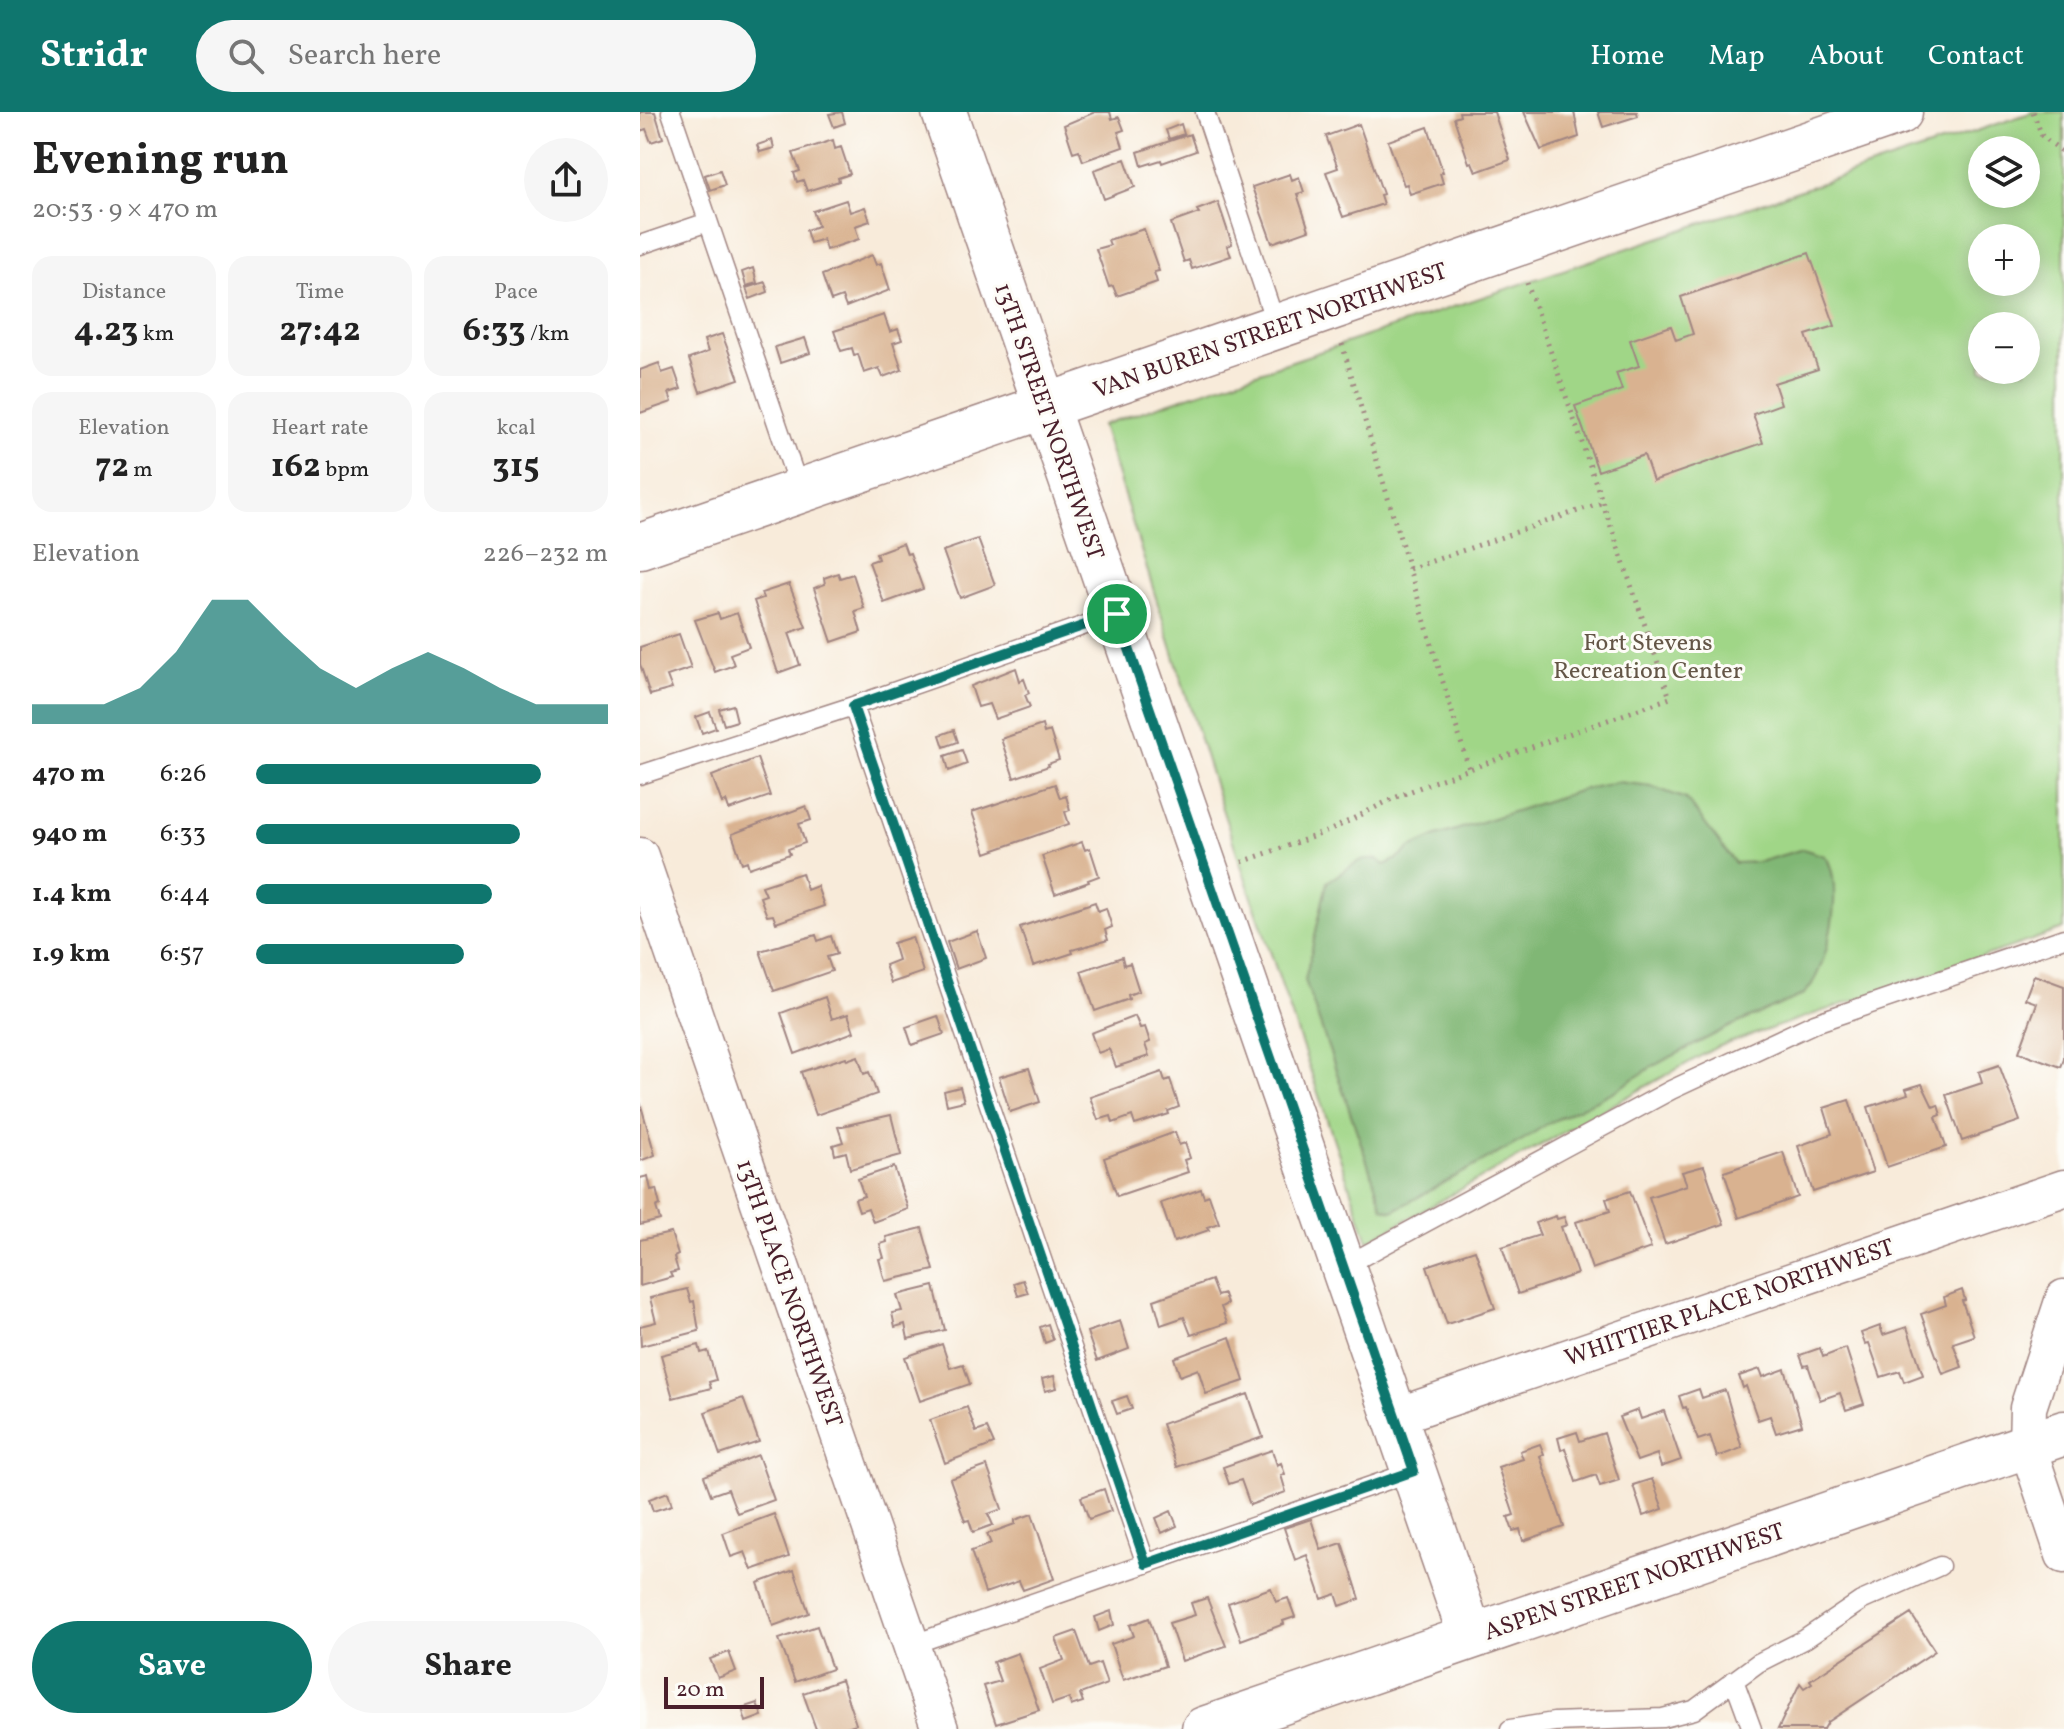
<!DOCTYPE html>
<meta charset="utf-8">
<style>
:root{--surface:#fff;--page:#f6f6f6;--text:#222;--muted:#767676;--accent:#0f766e}
body{margin:0;font-family:Vollkorn,serif;background:var(--page);color:var(--text);height:100vh;display:flex;flex-direction:column;font-size:30px;white-space:nowrap}
*{box-sizing:border-box;margin:0}
p{font-size:26px;color:var(--muted)}
.icon{flex:none;width:44px;height:44px;fill:none;stroke:currentColor;stroke-width:2;stroke-linecap:round;stroke-linejoin:round}
.map{position:relative;flex:1;overflow:hidden}
.panel{display:flex;flex-direction:column;background:var(--surface);width:640px}
.panel>*{flex:none}
.controls{position:absolute;left:1328px;top:24px;display:grid;gap:16px}
.controls a{display:grid;place-items:center;width:72px;height:72px;border-radius:50%;background:var(--surface);box-shadow:0 4px 20px #0003;font-size:40px}
.scale{position:absolute;left:24px;bottom:20px;width:100px;box-sizing:border-box;padding-left:8px;border:4px solid #4a1f2b;border-top:0;font-size:22px;line-height:28px;white-space:nowrap;color:#4a1f2b;-webkit-text-stroke:6px #fdfcf7;paint-order:stroke}
.pin{position:absolute;display:grid;place-items:center;width:68px;height:68px;color:#fff;margin:-34px;border:4px solid #fff;border-radius:50%;box-shadow:0 2px 8px #0007}
.round{display:grid;place-items:center;flex:none;width:84px;height:84px;border-radius:42px;background:var(--page)}
.overview{display:flex;align-items:center;justify-content:space-between;height:136px;padding:0 32px}
h1{font-size:44px;font-weight:700;line-height:60px}
.metrics{display:grid;grid-template-columns:repeat(3,1fr);gap:12px;height:136px;padding:8px 32px}
.metrics div{display:grid;align-content:center;border-radius:20px;background:var(--page);text-align:center}
.metrics b{font-size:34px;font-weight:700}
.metrics small{font-size:22px;font-weight:400}
.metrics p{font-size:22px}
.chart{height:224px;padding:16px 32px}
.chart p{display:flex;justify-content:space-between}
.chart svg{width:100%;height:144px;margin-top:8px;fill:var(--accent);opacity:.7}
.primary-button{display:flex;gap:16px;margin-top:auto;padding:16px 32px}
.primary-button a{flex:1;height:92px;border-radius:48px;background:var(--accent);color:#fff;font-size:32px;font-weight:700;line-height:92px;text-align:center}
.primary-button a+a{background:var(--page);color:var(--text)}
ul{padding:0 32px;list-style:none;font-size:26px}
li{display:grid;grid-template-columns:128px 96px 1fr;align-items:center;height:60px}
li i{height:20px;border-radius:10px;background:var(--accent)}
header{display:flex;align-items:center;gap:48px;box-sizing:border-box;height:112px;padding:0 40px;background:var(--accent);color:#fff}
header strong{font-size:38px}
nav{display:flex;gap:44px;margin-inline-start:auto;font-size:28px}
.search{width:560px;height:72px;background:var(--page);display:flex;align-items:center;gap:20px;box-sizing:border-box;padding:0 28px;border-radius:44px;color:var(--muted);font-size:30px}
main{display:flex;flex:1;min-height:0}
.map>svg:first-child{display:block}
.green{fill:#a0d687;stroke:#757a59;stroke-width:2;fill-rule:evenodd}
.forest{fill:#80b774;stroke:#656b50;stroke-width:2}
.building{fill:#d9b290}
.lines{fill:none;stroke-linecap:round;stroke-linejoin:round}
.lane-casing{stroke:#a18582;stroke-width:21}
.street-casing{stroke:#a18582;stroke-width:39}
.secondary-casing{stroke:#a18582;stroke-width:47}
.path{stroke:#a18582;stroke-width:5;stroke-dasharray:2 6;stroke-linecap:butt}
.lane{stroke:#fff;stroke-width:18}
.street{stroke:#fff;stroke-width:36}
.secondary{stroke:#fff;stroke-width:44}
.route-casing{stroke:#fff;stroke-width:16}
.route{stroke:#0f766e;stroke-width:10}
.labels{text-anchor:middle;stroke-width:6;stroke-linejoin:round;paint-order:stroke}
.street-label{font-size:24px;fill:#4a1f2b;stroke:#fdfcf7}
.park-label{font-size:24px;fill:#645647;stroke:#fdfcf7}
</style>
<header>
<strong>Stridr</strong>
<div class="search"><svg class="icon" aria-label="search" viewBox="0 0 24 24"><circle cx="10" cy="10" r="6"/><path d="M15 15l6 6"/></svg>Search here</div>
<nav><a>Home</a><a>Map</a><a>About</a><a>Contact</a></nav>
</header>
<main>
<section class="panel">
<div class="overview"><div><h1>Evening run</h1><p>20:53 · 9 × 470 m</p></div><a class="round"><svg class="icon" aria-label="share" viewBox="0 0 24 24"><path d="M12 15V3M7 8l5-5 5 5M5 13v7h14v-7"/></svg></a></div>
<div class="metrics">
<div><p>Distance</p><b>4.23<small> km</small></b></div>
<div><p>Time</p><b>27:42</b></div>
<div><p>Pace</p><b>6:33<small> /km</small></b></div>
</div>
<div class="metrics">
<div><p>Elevation</p><b>72<small> m</small></b></div>
<div><p>Heart rate</p><b>162<small> bpm</small></b></div>
<div><p>kcal</p><b>315</b></div>
</div>
<div class="chart"><p><span>Elevation</span>226–232 m</p>
<svg viewBox="0 0 160 44" preserveAspectRatio="none"><path d="M0 44V38L10 38L20 38L30 33L40 22L50 6L60 6L70 17L80 27L90 33L100 27L110 22L120 27L130 33L140 38L150 38L160 38V44z"/></svg>
</div>
<ul>
<li><b>470 m</b>6:26<i style="width:81%"></i></li>
<li><b>940 m</b>6:33<i style="width:75%"></i></li>
<li><b>1.4 km</b>6:44<i style="width:67%"></i></li>
<li><b>1.9 km</b>6:57<i style="width:59%"></i></li>
</ul>
<div class="primary-button"><a>Save</a><a>Share</a></div>
</section>
<div class="map">
<svg width="1424" height="1617" viewBox="0 0 1424 1617">
<rect width="100%" height="100%" fill="#fdfcf7"/>
<filter id="ink" filterUnits="userSpaceOnUse"><feTurbulence type="fractalNoise" baseFrequency=".0125" numOctaves="2"/><feDisplacementMap in="SourceGraphic" scale="16" xChannelSelector="R" yChannelSelector="G"/><feConvolveMatrix kernelMatrix="1 2 1 2 8 2 1 2 1" color-interpolation-filters="sRGB"/></filter>
<filter id="wash" filterUnits="userSpaceOnUse"><feTurbulence type="fractalNoise" baseFrequency=".006" numOctaves="4" result="noise"/><feDisplacementMap in="SourceGraphic" scale="32" xChannelSelector="R" yChannelSelector="G"/><feGaussianBlur stdDeviation="1.8" result="paint"/><feColorMatrix in="noise" values="0 0 0 0 0 0 0 0 0 0 0 0 0 0 0 0 0 1.4 0 .05"/><feComposite in="paint" operator="in"/></filter>
<g filter="url(#wash)">
<rect width="100%" height="100%" fill="#f8ebda"/>
<path class="green" d="M 1393,0 L 1424,0 L 1424,817 L 1077,935 L 728,1129 L 579,688 L 462,313 ZM 1342,38 L 1386,38 L 1386,82 L 1342,82 ZM 1342,126 L 1386,126 L 1386,170 L 1342,170 ZM 1342,214 L 1386,214 L 1386,258 L 1342,258 Z"/>
<path class="forest" d="M 978,670 L 1011,674 L 1046,687 L 1095,751 L 1119,750 L 1163,737 L 1185,744 C 1206,770 1188,862 1163,883 L 1089,915 L 1015,953 L 975,979 L 907,1012 L 881,1029 L 753,1099 L 743,1096 L 665,868 L 687,770 L 719,749 L 737,747 L 745,753 L 761,745 L 770,736 L 797,724 L 941,678 Z"/>
<g id="blocks">
<path class="building" d="M 0,0 L 15,0 L 23,26 L 11,30 L 6,17 L 0,19 Z
M 202,0 L 205,11 L 194,15 L 189,2 Z
M 455,0 L 470,0 L 472,7 L 479,5 L 484,18 L 478,20 L 483,35 L 443,49 L 439,38 L 433,40 L 424,13 Z
M 819,0 L 854,0 L 870,48 L 836,60 L 832,50 L 829,51 L 814,6 L 820,4 Z
M 884,0 L 934,0 L 939,25 L 901,38 Z
M 958,0 L 997,0 L 998,4 L 963,15 Z
M 541,12 L 544,22 L 529,27 L 526,18 Z
M 719,12 L 743,82 L 740,83 L 743,92 L 703,105 L 686,60 L 698,56 L 686,24 Z
M 788,15 L 803,60 L 800,61 L 803,71 L 770,82 L 767,72 L 764,73 L 748,29 Z
M 550,22 L 556,39 L 522,51 L 521,48 L 502,54 L 498,40 Z
M 132,28 L 134,36 L 120,40 L 117,33 Z
M 193,28 L 195,37 L 201,35 L 210,62 L 198,66 L 199,69 L 167,79 L 163,68 L 157,70 L 154,61 L 160,59 L 153,41 Z
M 485,47 L 495,75 L 464,87 L 454,58 Z
M 80,58 L 85,73 L 70,78 L 65,63 Z
M 650,62 L 652,68 L 659,65 L 664,80 L 657,82 L 669,118 L 632,131 L 612,75 Z
M 206,88 L 210,100 L 225,95 L 230,109 L 215,114 L 219,127 L 186,138 L 183,127 L 170,131 L 166,118 L 178,114 L 173,99 Z
M 578,90 L 592,132 L 587,134 L 591,144 L 552,157 L 549,148 L 544,150 L 531,111 L 559,101 L 557,98 Z
M 504,117 L 519,159 L 514,160 L 517,170 L 477,184 L 473,174 L 469,175 L 456,137 L 470,133 L 468,128 Z
M 1169,141 L 1195,214 L 1166,223 L 1178,257 L 1134,271 L 1141,292 L 1113,302 L 1123,331 L 1013,369 L 1004,343 L 958,359 L 935,294 L 982,278 L 976,261 L 999,254 L 990,228 L 1031,214 L 1036,228 L 1053,222 L 1041,185 Z
M 232,143 L 236,153 L 241,151 L 250,178 L 206,195 L 202,185 L 191,189 L 182,163 Z
M 113,156 L 117,171 L 106,174 L 102,160 Z
M 125,170 L 128,180 L 110,187 L 106,176 Z
M 244,203 L 250,220 L 258,217 L 262,228 L 253,231 L 262,258 L 243,265 L 239,256 L 224,261 L 218,242 L 214,243 L 212,236 L 201,239 L 194,219 Z
M 82,222 L 99,267 L 60,280 L 49,247 L 68,240 L 64,228 Z
M 165,226 L 170,241 L 140,251 L 135,235 Z
M 19,251 L 22,261 L 34,257 L 41,277 L 29,281 L 32,290 L 0,301 L 0,258 Z
M 338,427 L 355,473 L 320,486 L 303,439 Z
M 263,431 L 267,442 L 270,441 L 283,477 L 244,491 L 229,450 L 238,447 L 236,441 Z
M 198,461 L 200,466 L 213,462 L 224,496 L 215,499 L 221,520 L 192,530 L 174,476 L 185,472 L 184,466 Z
M 149,472 L 166,515 L 149,521 L 160,553 L 138,561 L 114,489 L 123,486 L 121,481 Z
M 78,501 L 80,507 L 97,501 L 109,535 L 90,542 L 94,553 L 75,560 L 55,508 Z
M 39,522 L 51,556 L 27,564 L 32,577 L 10,583 L 0,552 L 0,535 Z
M 376,556 L 380,569 L 384,567 L 389,581 L 385,583 L 390,595 L 355,607 L 349,592 L 338,595 L 331,574 Z
M 93,593 L 97,609 L 84,613 L 79,597 Z
M 70,600 L 76,616 L 62,621 L 56,605 Z
M 402,613 L 404,621 L 410,619 L 419,648 L 408,652 L 409,654 L 374,666 L 361,627 Z
M 314,618 L 318,630 L 304,635 L 300,623 Z
M 322,638 L 327,652 L 309,659 L 305,644 Z
M 117,646 L 130,684 L 89,698 L 86,689 L 82,691 L 72,664 Z
M 415,672 L 420,686 L 426,684 L 430,698 L 425,700 L 429,712 L 346,741 L 332,700 Z
M 166,694 L 171,708 L 159,712 L 165,731 L 148,737 L 150,742 L 109,756 L 107,749 L 102,751 L 92,722 Z
M 442,730 L 445,738 L 450,736 L 459,764 L 448,768 L 449,770 L 415,782 L 402,744 Z
M 162,761 L 167,778 L 177,774 L 184,794 L 136,811 L 133,803 L 127,804 L 120,785 L 126,783 L 122,774 Z
M 455,790 L 458,799 L 466,796 L 472,815 L 465,818 L 468,828 L 432,838 L 433,841 L 393,854 L 380,815 Z
M 337,819 L 346,846 L 316,857 L 307,830 Z
M 176,823 L 178,829 L 191,824 L 197,842 L 187,845 L 192,859 L 134,879 L 120,839 Z
M 272,825 L 283,860 L 251,871 L 245,853 L 258,848 L 253,831 Z
M 482,845 L 484,853 L 490,851 L 499,879 L 488,883 L 489,887 L 455,899 L 441,859 Z
M 1394,863 L 1424,874 L 1424,947 L 1421,955 L 1379,940 L 1397,891 L 1385,887 Z
M 185,885 L 192,907 L 208,902 L 214,920 L 155,942 L 141,901 Z
M 298,904 L 304,922 L 272,933 L 266,915 Z
M 495,904 L 500,916 L 505,915 L 510,930 L 505,932 L 509,944 L 476,955 L 469,937 L 458,941 L 451,921 Z
M 218,944 L 224,962 L 229,960 L 237,982 L 176,1003 L 161,960 L 206,945 L 207,948 Z
M 1359,953 L 1380,1009 L 1322,1029 L 1306,983 L 1342,971 L 1339,960 Z
M 389,956 L 400,990 L 370,1000 L 359,965 Z
M 522,960 L 525,969 L 530,967 L 539,995 L 528,999 L 529,1002 L 495,1013 L 492,1004 L 473,1011 L 471,1004 L 458,1008 L 450,985 Z
M 1282,972 L 1293,995 L 1298,993 L 1301,1003 L 1296,1005 L 1306,1035 L 1247,1055 L 1228,995 L 1268,982 L 1266,977 Z
M 320,975 L 324,989 L 307,993 L 304,979 Z
M 1209,988 L 1233,1060 L 1173,1080 L 1158,1034 L 1192,1022 L 1184,996 Z
M 0,990 L 15,1043 L 0,1049 Z
M 251,1003 L 261,1043 L 210,1057 L 206,1040 L 195,1043 L 193,1033 L 203,1030 L 198,1015 Z
M 535,1020 L 539,1033 L 545,1031 L 550,1046 L 544,1048 L 548,1060 L 477,1084 L 464,1046 Z
M 1143,1040 L 1158,1085 L 1099,1106 L 1084,1060 Z
M 1064,1054 L 1084,1112 L 1025,1132 L 1009,1085 L 1047,1073 L 1042,1060 Z
M 254,1055 L 268,1097 L 233,1110 L 228,1096 L 219,1099 L 215,1087 L 224,1084 L 218,1067 Z
M 8,1064 L 11,1078 L 16,1077 L 20,1093 L 16,1095 L 20,1108 L 0,1113 L 0,1066 Z
M 561,1077 L 564,1085 L 569,1083 L 579,1111 L 567,1115 L 569,1118 L 534,1130 L 521,1091 Z
M 990,1079 L 1011,1136 L 952,1157 L 936,1110 L 970,1099 L 966,1087 Z
M 916,1104 L 917,1107 L 924,1105 L 927,1113 L 921,1115 L 937,1162 L 878,1182 L 862,1135 L 900,1123 L 895,1111 Z
M 282,1116 L 294,1158 L 245,1169 L 239,1147 L 244,1146 L 240,1132 L 247,1130 L 246,1125 Z
M 31,1121 L 38,1143 L 34,1145 L 38,1159 L 30,1161 L 32,1165 L 0,1174 L 0,1128 Z
M 835,1138 L 855,1196 L 807,1212 L 787,1154 Z
M 383,1168 L 388,1181 L 378,1184 L 374,1171 Z
M 571,1168 L 577,1184 L 584,1182 L 587,1192 L 581,1195 L 587,1211 L 551,1223 L 544,1205 L 521,1213 L 514,1188 Z
M 294,1174 L 305,1218 L 268,1227 L 265,1212 L 255,1215 L 252,1201 L 262,1199 L 257,1183 Z
M 47,1177 L 51,1190 L 54,1189 L 59,1219 L 1,1234 L 0,1214 L 16,1210 L 10,1186 Z
M 1322,1178 L 1325,1188 L 1322,1189 L 1334,1224 L 1313,1231 L 1322,1255 L 1303,1262 L 1281,1202 L 1306,1193 L 1304,1185 Z
M 480,1209 L 489,1237 L 457,1249 L 447,1220 Z
M 408,1212 L 413,1228 L 405,1231 L 400,1215 Z
M 1240,1214 L 1243,1223 L 1267,1215 L 1283,1263 L 1264,1270 L 1260,1259 L 1241,1265 L 1229,1231 L 1225,1232 L 1221,1221 Z
M 590,1225 L 604,1269 L 566,1282 L 558,1257 L 540,1264 L 534,1246 Z
M 302,1232 L 310,1256 L 323,1252 L 330,1272 L 280,1289 L 265,1245 Z
M 59,1233 L 61,1241 L 68,1239 L 76,1268 L 69,1270 L 71,1276 L 33,1286 L 21,1243 Z
M 1180,1236 L 1183,1245 L 1206,1236 L 1224,1292 L 1206,1298 L 1200,1281 L 1180,1288 L 1168,1253 L 1164,1254 L 1160,1243 Z
M 1120,1257 L 1123,1265 L 1145,1257 L 1162,1313 L 1136,1321 L 1130,1304 L 1118,1308 L 1106,1274 L 1103,1276 L 1099,1264 Z
M 414,1264 L 417,1276 L 405,1279 L 402,1267 Z
M 1059,1277 L 1062,1286 L 1085,1278 L 1102,1336 L 1077,1345 L 1070,1324 L 1058,1328 L 1046,1295 L 1043,1296 L 1039,1284 Z
M 608,1282 L 623,1325 L 537,1355 L 522,1312 Z
M 487,1284 L 492,1297 L 477,1302 L 472,1289 Z
M 103,1286 L 119,1330 L 80,1343 L 65,1300 Z
M 327,1295 L 336,1320 L 347,1316 L 354,1332 L 305,1351 L 290,1308 Z
M 998,1298 L 1001,1307 L 1024,1299 L 1041,1348 L 1021,1355 L 1017,1342 L 997,1349 L 979,1305 Z
M 937,1320 L 940,1329 L 964,1321 L 979,1368 L 960,1374 L 956,1363 L 936,1370 L 925,1336 L 921,1338 L 918,1326 Z
M 900,1332 L 904,1342 L 900,1344 L 924,1415 L 883,1429 L 880,1417 L 873,1419 L 868,1405 L 874,1403 L 858,1355 L 883,1347 L 880,1339 Z
M 632,1338 L 637,1353 L 641,1351 L 645,1362 L 641,1363 L 646,1380 L 610,1393 L 601,1368 L 589,1372 L 583,1355 Z
M 118,1343 L 134,1388 L 97,1401 L 88,1377 L 71,1383 L 64,1364 Z
M 347,1354 L 362,1397 L 348,1402 L 353,1413 L 333,1420 L 329,1408 L 325,1409 L 310,1367 Z
M 1012,1367 L 1023,1397 L 1003,1404 L 993,1373 Z
M 464,1377 L 471,1399 L 449,1407 L 441,1385 Z
M 28,1380 L 32,1393 L 13,1399 L 9,1387 Z
M 531,1399 L 537,1414 L 522,1421 L 516,1406 Z
M 134,1402 L 149,1445 L 112,1458 L 105,1440 L 91,1445 L 83,1421 Z
M 392,1402 L 414,1467 L 383,1478 L 379,1469 L 345,1481 L 331,1439 L 351,1432 L 347,1422 L 375,1412 L 375,1408 Z
M 671,1407 L 681,1438 L 702,1431 L 720,1487 L 700,1494 L 696,1482 L 682,1487 L 667,1443 L 655,1448 L 644,1416 Z
M 154,1458 L 169,1501 L 133,1514 L 118,1471 Z
M 631,1476 L 636,1490 L 648,1486 L 655,1505 L 643,1509 L 644,1512 L 601,1528 L 588,1491 Z
M 567,1486 L 586,1534 L 542,1549 L 529,1511 L 555,1503 L 551,1491 Z
M 471,1499 L 474,1513 L 459,1519 L 455,1505 Z
M 1271,1502 L 1295,1539 L 1188,1610 L 1184,1617 L 1138,1617 L 1160,1571 L 1164,1576 L 1172,1571 L 1170,1568 Z
M 509,1506 L 525,1554 L 483,1568 L 471,1532 L 494,1524 L 490,1513 Z
M 177,1514 L 192,1557 L 155,1570 L 139,1527 Z
M 436,1519 L 449,1555 L 460,1551 L 467,1572 L 440,1582 L 443,1590 L 431,1594 L 429,1586 L 412,1592 L 400,1557 L 424,1548 L 416,1526 Z
M 89,1540 L 96,1559 L 78,1566 L 70,1547 Z
M 378,1541 L 399,1598 L 356,1612 L 343,1574 L 360,1569 L 353,1550 Z
M 201,1568 L 216,1612 L 201,1617 L 176,1617 L 163,1581 Z
M 117,1591 L 122,1604 L 106,1610 L 102,1596 Z"/>
</g>
</g>
<g filter="url(#ink)">
<use href="#blocks" fill-opacity="0" stroke="#a18582" stroke-width="2"/>
<g class="lines">
<defs>
<path id="lane" d="M 31,0 L 160,379
M 565,0 L 637,216
M 0,133 L 68,110
M 213,594 L 506,1452
M 0,663 L 213,594 L 477,502
M 703,1155 L 1031,978 L 1175,911 L 1424,826
M 271,1533 L 774,1359
M 1094,1568 L 1112,1617
M 870,1617 L 914,1610 L 1023,1606 L 1054,1598 L 1118,1551 L 1165,1527 L 1221,1489 L 1300,1454"/>
<path id="street" d="M 0,744 L 300,1617
M 1424,1186 L 1388,1296 L 1387,1333 L 1424,1443
M 754,1305 L 1424,1076"/>
<path id="secondary" d="M 304,0 L 831,1525
M 0,434 L 1260,0
M 564,1617 L 1424,1321"/>
</defs>
<use href="#lane" class="lane-casing"/>
<use href="#street" class="street-casing"/>
<use href="#secondary" class="secondary-casing"/>
<path class="path" d="M 1393,0 L 1402,24 L 1424,41
M 702,232 L 829,657
M 769,457 L 961,391
M 602,750 L 689,719 L 754,686 L 793,670 L 1030,586 L 887,171"/>
<use href="#lane" class="lane"/>
<use href="#street" class="street"/>
<use href="#secondary" class="secondary"/>
</g>
</g>
<g class="lines" filter="url(#ink)">
<defs>
<path id="route" d="M 477,502 L 774,1359 L 506,1452 L 213,594 Z"/>
</defs>
<use href="#route" class="route-casing"/>
<use href="#route" class="route"/>
</g>
<g class="labels">
<g class="street-label">
<text transform="translate(630 218) rotate(-19)" y="8">VAN BUREN STREET NORTHWEST</text>
<text transform="translate(410 309) rotate(71)" y="8">13TH STREET NORTHWEST</text>
<text transform="translate(150 1181) rotate(71)" y="8">13TH PLACE NORTHWEST</text>
<text transform="translate(1089 1190) rotate(-19)" y="8">WHITTIER PLACE NORTHWEST</text>
<text transform="translate(994 1469) rotate(-19)" y="8">ASPEN STREET NORTHWEST</text>
</g>
<g class="park-label">
<text x="1008" y="538">Fort Stevens<tspan x="1008" dy="28">Recreation Center</tspan></text>
</g>
</g>
</svg>
<div class="controls">
<a><svg class="icon" aria-label="layers" viewBox="0 0 24 24"><path d="M12 4l9 5-9 5-9-5zM3 14l9 5 9-5"/></svg></a>
<a>+</a>
<a>−</a>
</div>
<div class="scale">20 m</div>
<div class="pin" style="left:477px;top:502px;background:#1e9e55"><svg class="icon" aria-label="arrive" viewBox="0 0 24 24"><path d="M6 21V4h12l-3 4 3 4H6"/></svg></div>
</div>
</main>
